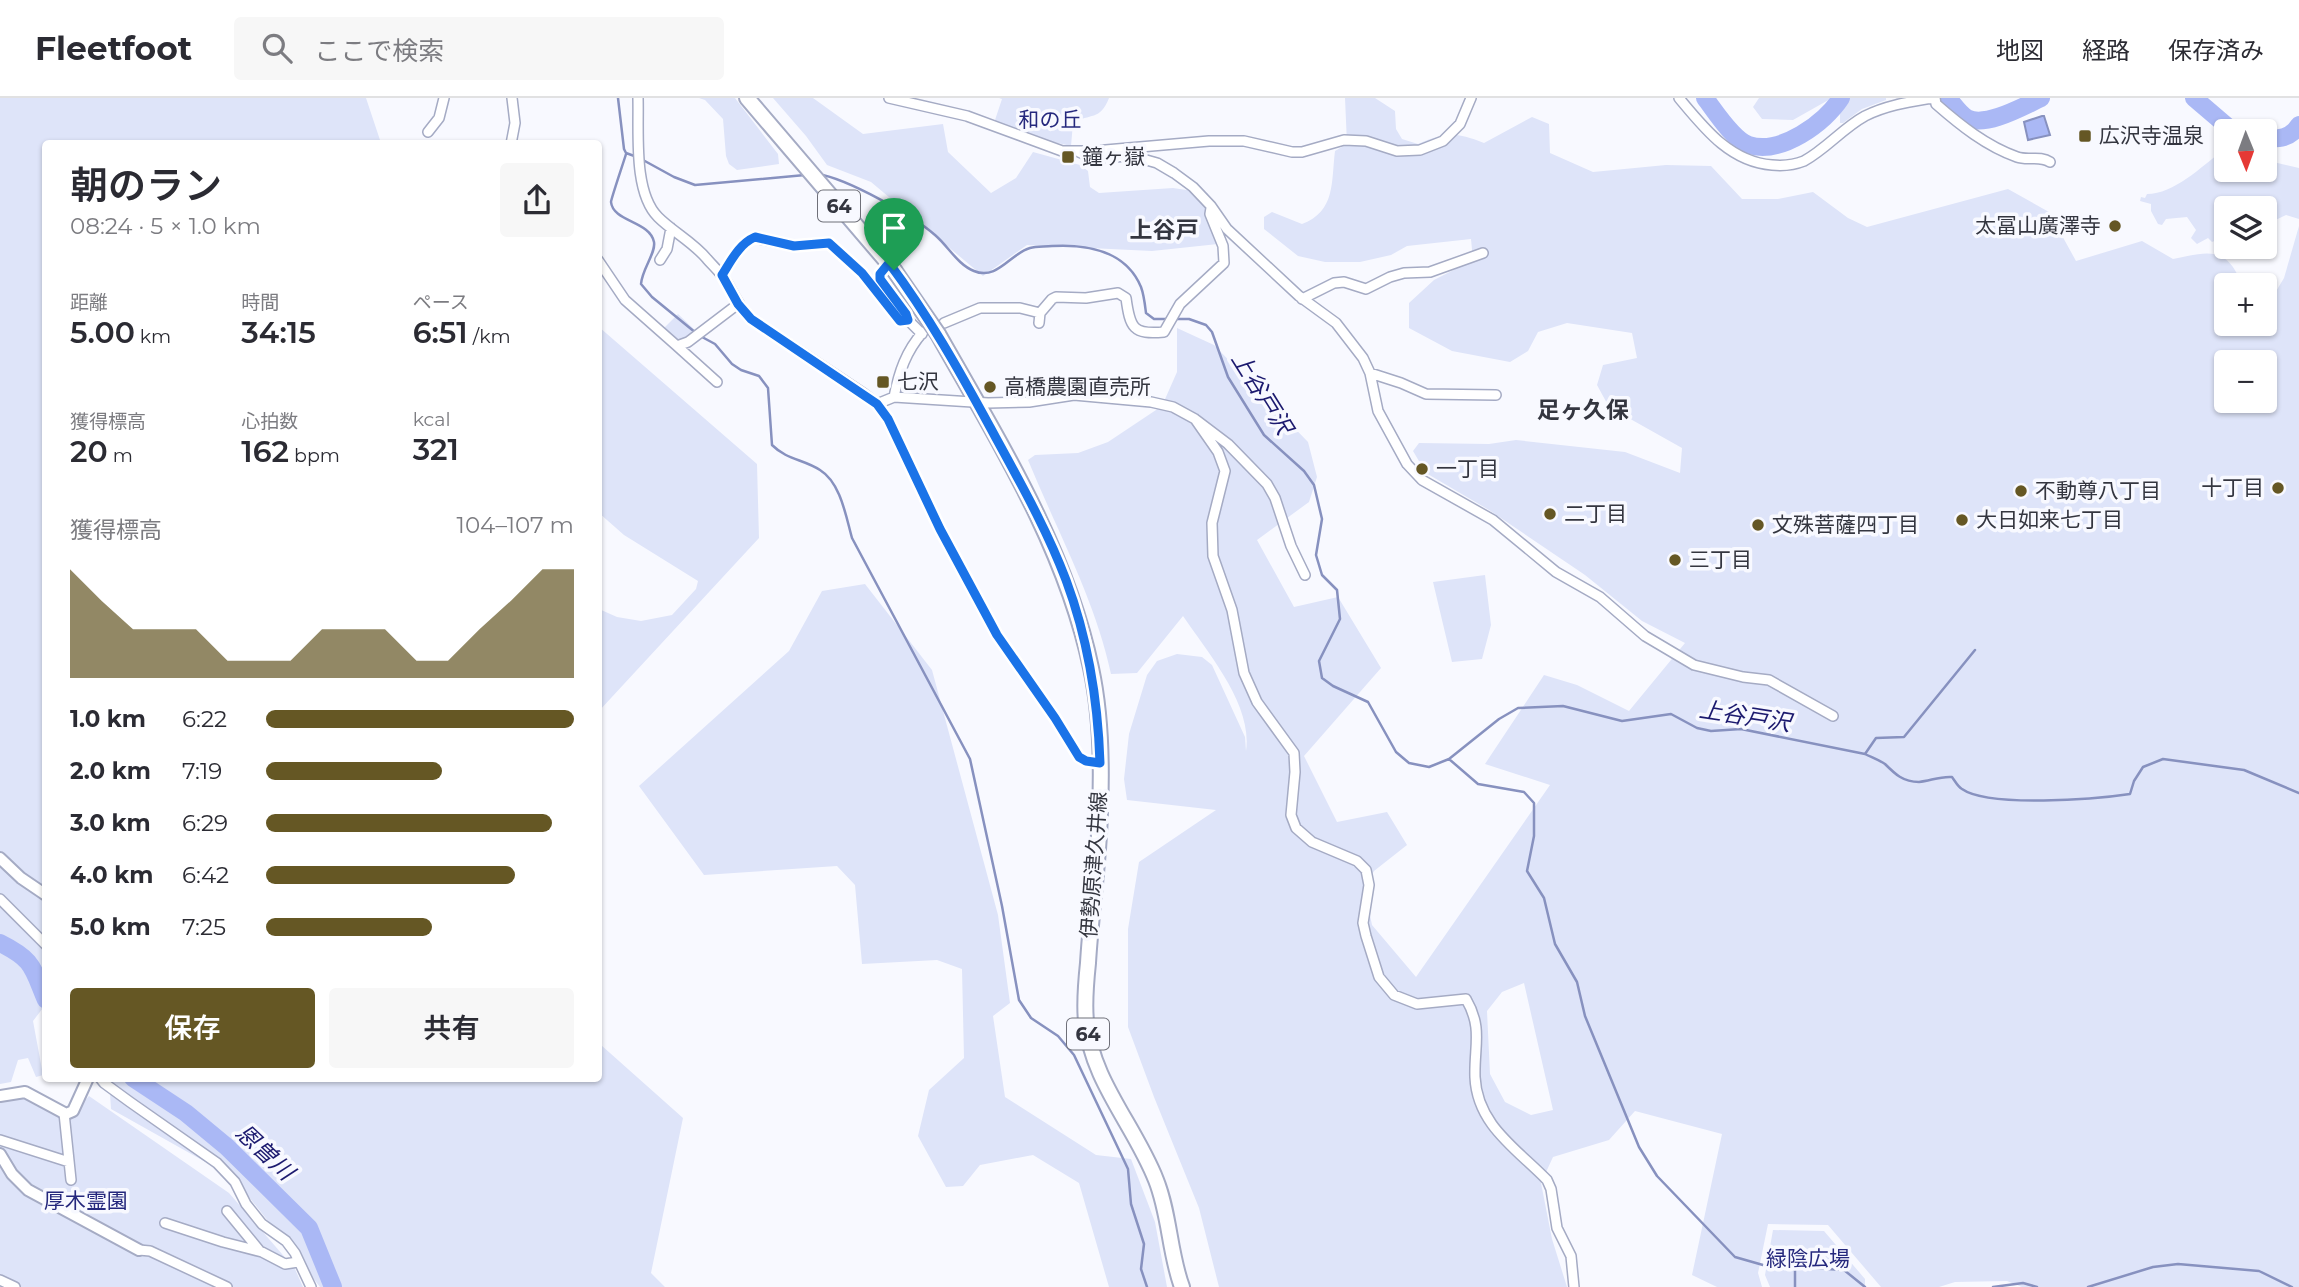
<!DOCTYPE html>
<html lang="ja">
<meta charset="utf-8">
<style>
:root{--surface:#fff;--page:#f7f7f7;--text:#2b2b33;--muted:#7c7c81;--line:#e1e1e2;--accent:#655724}
body{margin:0;font-family:Montserrat,"Noto Sans JP",sans-serif;background:var(--page);color:var(--text);height:100vh;display:flex;flex-direction:column;font-size:26px;white-space:nowrap}
*{box-sizing:border-box;margin:0}
p{font-size:23px;color:var(--muted)}
.icon{flex:none;width:38px;height:38px;fill:none;stroke:currentColor;stroke-width:2;stroke-linecap:round;stroke-linejoin:round}
.map{position:relative;flex:1;overflow:hidden}
.panel{position:absolute;left:42px;top:42px;width:560px;height:942px;display:flex;flex-direction:column;background:var(--surface);border-radius:7px;box-shadow:0 2px 5px #0004}
.panel>*{flex:none}
.needle{width:46px;rotate:179deg}
.controls{position:absolute;left:2214px;top:21px;display:grid;gap:14px}
.controls a{display:grid;place-items:center;width:63px;height:63px;border-radius:7px;background:var(--surface);box-shadow:0 2px 5px #0004;font-size:35px}
.pin{position:absolute;display:grid;place-items:center;width:60px;height:60px;color:#fff;margin:-72px -30px;border-radius:50% 50% 50% 0;rotate:-45deg;box-shadow:0 0 7px #0007}
.pin .icon{rotate:45deg}
.round{display:grid;place-items:center;flex:none;width:74px;height:74px;border-radius:7px;background:var(--page)}
.head{display:flex;align-items:center;justify-content:space-between;height:119px;padding:0 28px}
h1{font-size:38px;font-weight:600;line-height:52px}
.figures{display:grid;grid-template-columns:repeat(3,1fr);gap:10px;height:119px;padding:7px 28px}
.figures div{display:grid;align-content:center}
.figures b{font-size:30px;font-weight:600}
.figures small{font-size:19px;font-weight:400}
.figures p{font-size:19px}
.chart{height:196px;padding:14px 28px}
.chart p{display:flex;justify-content:space-between}
.chart svg{width:100%;height:126px;margin-top:7px;fill:var(--accent);opacity:.7}
.cta{display:flex;gap:14px;margin-top:auto;padding:14px 28px}
.cta a{flex:1;height:80px;border-radius:7px;background:var(--accent);color:#fff;font-size:28px;font-weight:600;line-height:80px;text-align:center}
.cta a+a{background:var(--page);color:var(--text)}
ul{padding:0 28px;list-style:none;font-size:23px}
li{display:grid;grid-template-columns:112px 84px 1fr;align-items:center;height:52px}
li i{height:18px;border-radius:9px;background:var(--accent)}
header{display:flex;align-items:center;gap:42px;box-sizing:border-box;height:98px;padding:0 35px;background:var(--surface);border-bottom:2px solid var(--line)}
header strong{font-size:33px}
nav{display:flex;gap:38px;margin-inline-start:auto;font-size:24px}
.search{width:490px;height:63px;background:var(--page);display:flex;align-items:center;gap:18px;box-sizing:border-box;padding:0 24px;border-radius:7px;color:var(--muted);font-size:26px}
.map>svg:first-child{display:block}
.green{fill:#dee4f9;fill-rule:evenodd}
.water{fill:#aab8f5;stroke:#8791bf;stroke-width:2}
.lines{fill:none;stroke-linecap:round;stroke-linejoin:round}
.stream{stroke:#8791bf;stroke-width:2.5}
.river{stroke:#aab8f5;stroke-width:18}
.minor-casing{stroke:#a5abc4;stroke-width:12}
.tertiary-casing{stroke:#a5abc4;stroke-width:14}
.primary-casing{stroke:#a5abc4;stroke-width:18}
.minor{stroke:#fff;stroke-width:9}
.tertiary{stroke:#fff;stroke-width:10}
.primary{stroke:#fff;stroke-width:14}
.primary-bridge-casing{stroke:#a5abc4;stroke-width:18;stroke-linecap:butt}
.primary-bridge{stroke:#fff;stroke-width:14}
.route-casing{stroke:#fff;stroke-width:14}
.route{stroke:#1a73e8;stroke-width:9}
.poi-dot{fill:#655724;stroke:#f8f9ff;stroke-width:2.5}
.labels{text-anchor:middle;stroke-width:7;stroke-linejoin:round;paint-order:stroke}
.shield{fill:#f8f9ff;stroke:#6f7079;stroke-width:2}
.shield-label{font-size:19px;font-weight:bold;fill:#343640}
.park-label{font-size:21px;fill:#25287d;stroke:#f8f9ff}
.poi-label{font-size:21px;fill:#343640;stroke:#f8f9ff;text-anchor:start}
.street-label{font-size:21px;fill:#343640;stroke:#f8f9ff}
.neighbourhood-label{font-size:23px;font-weight:bold;fill:#343640;stroke:#f8f9ff}
.water-label{font-size:23px;font-style:italic;fill:#1c1a6f;stroke:#f8f9ff}
</style>
<header>
<strong>Fleetfoot</strong>
<div class="search"><svg class="icon" aria-label="search" viewBox="0 0 24 24"><circle cx="10" cy="10" r="6"/><path d="M15 15l6 6"/></svg>ここで検索</div>
<nav><a>地図</a><a>経路</a><a>保存済み</a></nav>
</header>
<div class="map">
<svg width="2299" height="1189" viewBox="0 0 2299 1189">
<rect width="100%" height="100%" fill="#f8f9ff"/>
<path class="green" d="M 0,0 L 366,0 L 381,45 L 46,46 L 46,906 L 33,923 L 43,977 L 36,979 L 28,960 L 18,962 L 11,984 L 0,986 Z
M 699,0 L 735,0 L 778,56 L 779,66 L 737,72 L 729,66 L 726,58 L 723,21 L 705,2 Z
M 773,0 L 813,0 L 863,36 L 943,26 L 948,54 L 991,95 L 1016,80 L 1033,54 L 1080,67 L 1088,73 L 1090,89 L 1099,95 L 1173,90 L 1207,95 L 1228,126 L 1218,146 L 1152,153 L 1027,147 L 983,178 L 871,84 L 827,67 L 806,38 Z
M 999,0 L 1109,0 C 1100,23 1090,15 1073,25 L 1071,48 L 1040,41 L 994,25 L 1002,1 Z
M 1345,0 L 1375,0 L 1395,13 L 1396,31 L 1402,41 L 1418,46 C 1447,34 1455,34 1484,45 L 1532,19 L 1549,26 L 1550,55 L 1593,74 L 1666,67 L 1711,68 L 1742,101 L 1778,101 L 1813,94 L 1848,120 L 1867,129 L 2008,91 L 2049,114 L 2076,163 L 2142,143 L 2173,161 C 2208,154 2227,147 2242,187 L 2226,187 L 2226,226 L 2264,226 L 2265,200 L 2272,200 L 2284,180 L 2299,128 L 2299,1189 L 2022,1189 L 2007,1183 L 1955,1184 L 1939,1189 L 1881,1189 L 1828,1127 L 1768,1126 L 1758,1175 L 1762,1189 L 1717,1189 L 1692,1177 L 1722,1036 L 1635,1013 L 1609,1042 L 1553,1059 L 1541,1085 L 1552,1141 L 1567,1189 L 1219,1189 L 1199,1110 L 1154,999 L 1128,929 L 1128,831 L 1139,764 L 1216,712 L 1127,702 L 1124,681 L 1129,636 L 1147,577 L 1157,563 L 1177,556 L 1202,559 L 1212,567 L 1245,639 L 1246,653 C 1253,607 1208,555 1183,518 L 1137,575 L 1111,576 C 1095,501 1057,433 1028,362 L 1035,357 L 1078,355 L 1108,344 L 1162,308 L 1177,274 L 1177,230 L 1214,247 L 1308,344 L 1317,379 L 1309,404 L 1257,442 L 1294,509 L 1338,499 L 1381,570 L 1304,658 L 1337,724 L 1387,714 L 1407,747 L 1374,773 L 1364,789 L 1372,827 L 1416,879 L 1550,687 L 1485,666 L 1544,577 L 1577,587 L 1629,613 L 1685,545 L 1642,523 L 1585,477 L 1489,412 L 1426,375 L 1413,353 L 1419,345 L 1489,346 L 1516,342 L 1625,354 L 1680,375 L 1682,350 L 1609,309 L 1597,287 L 1603,267 L 1637,260 L 1632,235 L 1567,225 L 1538,234 L 1528,253 L 1510,264 L 1452,253 L 1409,230 L 1409,205 L 1434,182 L 1473,162 L 1471,141 L 1407,148 L 1391,157 L 1360,164 L 1325,164 L 1298,158 L 1264,131 L 1264,119 L 1272,114 L 1302,126 C 1336,113 1331,84 1335,53 L 1347,46 ZM 2226,264 L 2264,264 L 2264,303 L 2226,303 ZM 1524,885 L 1553,1012 L 1531,1017 L 1505,1004 L 1490,976 L 1487,913 L 1502,894 Z
M 1759,0 L 1832,0 L 1793,22 L 1762,21 L 1753,9 Z
M 1847,0 L 1886,0 L 1886,2 L 1862,11 L 1843,25 L 1840,25 L 1840,10 Z
M 2222,53 L 2226,57 L 2226,72 L 2264,72 L 2265,62 L 2299,70 L 2299,121 L 2286,117 L 2265,127 L 2264,110 L 2226,110 L 2226,138 L 2212,144 L 2208,140 L 2197,146 L 2191,140 L 2196,132 L 2187,119 L 2166,121 L 2162,127 L 2158,126 L 2151,113 L 2151,106 L 2140,103 L 2141,99 L 2145,100 L 2147,96 C 2174,96 2201,69 2222,53 Z
M 678,216 L 697,234 L 681,245 L 663,231 Z
M 599,229 L 757,366 L 759,440 L 599,613 L 599,511 L 617,519 L 641,523 L 672,517 L 696,491 L 698,483 L 624,437 L 599,415 Z
M 1485,477 L 1491,527 L 1482,561 L 1452,564 L 1433,484 Z
M 865,486 L 932,572 L 998,817 L 1010,905 L 993,918 L 1005,999 L 1096,1057 L 1131,1061 L 1155,1124 L 1167,1189 L 1109,1189 L 1079,1085 L 1033,1057 L 980,1067 L 963,1088 L 946,1089 L 918,1038 L 929,992 L 964,960 L 962,871 L 937,862 L 862,866 L 855,787 L 837,768 L 704,777 L 639,688 L 789,553 L 822,493 Z
M 599,935 L 601,947 L 683,1020 L 651,1175 L 665,1189 L 320,1189 L 234,1080 L 111,1011 L 109,980 L 598,980 Z
M 20,995 L 73,1015 L 89,998 L 229,1095 L 295,1171 L 303,1189 L 0,1189 L 0,1003 Z
M 1773,1132 L 1824,1133 L 1865,1181 L 1865,1189 L 1770,1189 L 1765,1177 Z"/>
<path class="water" d="M 2042,18 L 2044,18 L 2050,37 L 2028,42 L 2024,24 Z"/>
<g class="lines">
<path class="stream" d="M 618,0 L 624,51 L 626,55 L 637,59
M 626,56 C 624,63 611,101 611,104 C 613,124 650,123 654,144 C 656,155 642,171 641,186 L 652,199 L 696,235
M 643,62 L 674,79 L 695,87 L 805,77
M 818,76 C 848,81 912,117 935,137 C 948,148 958,167 974,173 C 997,183 1011,155 1030,150 C 1037,148 1045,149 1052,148 C 1087,146 1126,153 1141,189 C 1144,197 1145,207 1146,215 L 1154,221 L 1167,221
M 1174,221 L 1189,221 L 1206,227 L 1212,234 L 1228,279 L 1264,337 L 1304,373 L 1314,387 L 1322,421 L 1316,457 L 1322,477 L 1337,492 L 1340,521 L 1319,563 L 1322,580 L 1333,588 L 1368,604 L 1396,654 L 1409,665 L 1429,669 L 1449,661 L 1499,621 L 1518,610 L 1563,608 L 1622,623 L 1671,616 L 1697,630 L 1711,633 L 1741,631 L 1865,656 C 1871,659 1879,662 1885,666 C 1895,676 1903,684 1919,684 C 1930,683 1940,678 1952,679 C 1955,683 1958,689 1962,691 C 1989,710 2097,701 2130,696 L 2134,683 L 2143,669 L 2163,661 L 2244,672 L 2299,695
M 702,239 L 715,246 L 732,266 L 741,272 L 759,278 L 768,290 L 772,347 C 787,362 803,361 820,372 C 841,385 846,419 852,440 L 970,661 L 1002,808 L 1019,902 L 1031,920 L 1058,938 L 1074,957 L 1128,1071 L 1131,1106 L 1144,1146 L 1141,1171 L 1147,1189
M 1865,656 L 1876,640 L 1904,639 L 1975,552
M 1449,661 L 1478,686 L 1524,694 L 1534,705 L 1534,738 L 1527,773 L 1544,800 L 1555,846 L 1577,884 L 1585,918 L 1639,1049 L 1657,1078 L 1735,1159 L 1763,1167 L 1844,1172 L 1865,1189
M 1795,1169 L 1795,1189
M 1993,1189 L 2023,1185 L 2037,1189
M 2088,1189 L 2153,1169 L 2178,1166 L 2259,1173 L 2292,1189"/>
<path class="river" d="M 1705,0 C 1715,13 1733,42 1749,47 C 1781,57 1825,25 1841,0
M 1948,0 C 1954,7 1960,16 1967,20 C 1985,30 2024,8 2041,0
M 2194,0 L 2228,29 L 2238,33
M 2264,40 C 2279,41 2290,41 2299,27
M 0,845 C 34,862 32,869 46,902
M 133,980 L 186,1015 L 227,1049 L 309,1130 L 333,1189"/>
<defs>
<path id="minor" d="M 638,0 C 639,34 633,94 658,119 C 673,134 693,144 707,161 C 714,169 722,176 728,186 C 735,198 740,211 751,221 L 863,295 L 877,306 L 888,321 L 940,431 L 997,537 L 1055,620 L 1079,659 L 1086,663 L 1100,665
M 889,0 L 967,18 L 1062,53 L 1094,53 L 1209,43 L 1244,43 L 1292,54 L 1302,54 L 1344,42 L 1366,43 L 1397,53 L 1420,52 L 1443,43 L 1460,26 L 1471,0
M 1679,0 C 1704,30 1730,64 1772,67 C 1782,68 1794,67 1804,63 C 1826,51 1843,30 1865,18 C 1887,7 1909,4 1933,0
M 1935,0 L 1936,6 C 1960,27 1986,48 2017,59 C 2028,63 2040,57 2050,64
M 428,34 L 439,20 L 444,0
M 511,46 L 515,25 L 512,0
M 1079,54 L 1093,60 L 1132,58 L 1157,65 L 1174,75 L 1193,89 L 1211,108 L 1227,131 L 1299,198 L 1336,225 L 1363,260 L 1370,275 L 1378,313 L 1407,366 L 1422,382 L 1493,422 L 1556,474 L 1600,499 L 1645,538 L 1694,567 L 1743,579 L 1769,582 L 1833,618
M 598,162 L 625,202 L 677,248 L 688,244 L 738,206
M 660,162 L 667,151 L 671,130
M 889,165 L 880,176 L 880,181 L 906,216 L 908,222 L 922,236
M 722,177 L 740,150 L 747,143 L 755,140 L 795,148 L 829,145 L 862,175 L 900,223 L 908,222
M 1302,201 L 1334,185 L 1344,184 L 1366,191 L 1390,179 L 1404,175 L 1430,174 L 1483,155
M 944,225 L 980,210 L 1020,210 L 1040,215
M 1039,225 L 1040,215 L 1052,201 L 1056,199 L 1086,200 L 1118,195 L 1126,200 C 1130,230 1133,237 1164,234 L 1180,206 L 1224,165 L 1223,148 L 1210,116 L 1211,110
M 677,248 L 717,284
M 1370,275 L 1401,285 L 1426,296 L 1496,297
M 894,299 C 899,274 906,253 923,234
M 877,306 L 894,299 L 988,305 L 1029,304 L 1074,297 L 1151,304 L 1173,309 L 1195,321 L 1228,346 L 1267,386 L 1275,400 L 1291,448 L 1305,477
M 1195,321 L 1218,354 L 1225,373 L 1212,425 L 1213,458 L 1232,512 L 1244,575 L 1257,604 L 1294,655 L 1295,674 L 1291,717 L 1296,730 L 1312,744 L 1357,763 L 1366,772 L 1369,787 L 1363,825 L 1366,838 L 1379,879 L 1394,897 L 1417,906 L 1466,901 C 1483,930 1474,948 1475,979 C 1477,1027 1517,1051 1547,1082 L 1551,1091 L 1557,1130 L 1571,1158 L 1574,1189
M 0,801 L 46,847
M 100,980 L 104,985 L 130,1004 L 217,1065 L 235,1084 L 246,1106 L 262,1126 L 286,1143 L 295,1155 L 311,1189
M 64,1015 L 71,1082
M 0,1042 L 69,1064
M 227,1113 L 259,1152
M 165,1125 L 223,1144 L 262,1154 L 285,1166 L 298,1164
M 139,1152 L 150,1153 L 227,1189
M 0,1182 L 15,1189"/>
<path id="tertiary" d="M 0,760 L 21,780 L 46,797
M 0,998 L 25,994 L 66,1016 L 73,1013 L 88,980
M 0,1056 L 12,1076 L 28,1092 L 139,1152"/>
<path id="primary" d="M 747,0 L 894,172
M 938,236 C 998,342 1066,450 1091,570 C 1101,616 1102,666 1100,713 C 1099,764 1091,814 1088,865 C 1086,884 1084,904 1086,923 C 1091,982 1135,1028 1156,1082 C 1170,1117 1169,1154 1182,1189"/>
</defs>
<use href="#minor" class="minor-casing"/>
<use href="#tertiary" class="tertiary-casing"/>
<use href="#primary" class="primary-casing"/>
<use href="#minor" class="minor"/>
<use href="#tertiary" class="tertiary"/>
<use href="#primary" class="primary"/>
<defs>
<path id="primary-bridge" d="M 894,172 L 938,236"/>
</defs>
<use href="#primary-bridge" class="primary-bridge-casing"/>
<use href="#primary-bridge" class="primary-bridge"/>
</g>
<g class="lines">
<defs>
<path id="route" d="M 755,139 L 794,148 L 829,145 L 862,175 L 900,223 L 908,222 L 906,216 L 880,181 L 880,176 L 889,165 C 928,217 959,272 990,329 C 1017,379 1046,429 1066,482 C 1088,541 1098,603 1100,665 L 1086,663 L 1079,659 L 1055,620 L 997,537 L 940,431 L 888,321 L 877,306 L 751,221 L 738,206 L 722,177 C 731,163 739,146 755,139 Z"/>
</defs>
<use href="#route" class="route-casing"/>
<use href="#route" class="route"/>
</g>
<g class="poi-dot">
<rect x="2078" y="31" width="14" height="14" rx="3.5"/>
<rect x="1061" y="52" width="14" height="14" rx="3.5"/>
<circle cx="2115" cy="128" r="7"/>
<rect x="876" y="277" width="14" height="14" rx="3.5"/>
<circle cx="990" cy="289" r="7"/>
<circle cx="1422" cy="371" r="7"/>
<circle cx="2278" cy="390" r="7"/>
<circle cx="2021" cy="393" r="7"/>
<circle cx="1550" cy="416" r="7"/>
<circle cx="1962" cy="422" r="7"/>
<circle cx="1758" cy="427" r="7"/>
<circle cx="1675" cy="462" r="7"/>
</g>
<g class="labels">
<g class="shield">
<rect x="818" y="92.5" width="42" height="31" rx="5"/>
<rect x="1067" y="920.5" width="42" height="31" rx="5"/>
</g>
<g class="shield-label">
<text x="839" y="115">64</text>
<text x="1088" y="943">64</text>
</g>
<g class="park-label">
<text x="1050" y="29">和の丘</text>
<text x="86" y="1110">厚木霊園</text>
<text x="1808" y="1168">緑陰広場</text>
</g>
<g class="poi-label">
<text x="2099" y="45">広沢寺温泉</text>
<text x="1082" y="66">鐘ヶ嶽</text>
<text x="2101" y="135" text-anchor="end">太冨山廣澤寺</text>
<text x="897" y="291">七沢</text>
<text x="1004" y="296">高橋農園直売所</text>
<text x="1436" y="378">一丁目</text>
<text x="2264" y="397" text-anchor="end">十丁目</text>
<text x="2035" y="400">不動尊八丁目</text>
<text x="1564" y="423">二丁目</text>
<text x="1976" y="429">大日如来七丁目</text>
<text x="1772" y="434">文殊菩薩四丁目</text>
<text x="1689" y="469">三丁目</text>
</g>
<g class="street-label">
<text transform="translate(1094 767) rotate(-86)" y="7">伊勢原津久井線</text>
</g>
<g class="neighbourhood-label">
<text x="1164" y="140">上谷戸</text>
<text x="1583" y="320">足ヶ久保</text>
</g>
<g class="water-label">
<text transform="translate(1262 295) rotate(58)" y="8">上谷戸沢</text>
<text transform="translate(1745 618) rotate(9)" y="8">上谷戸沢</text>
<text transform="translate(265 1054) rotate(43)" y="8">恩曽川</text>
</g>
</g>
</svg>
<div class="controls">
<a><svg class="needle" viewBox="-14 -14 28 28"><path d="M0-13l5 13h-10z" fill="#e53935"/><path d="M0 13l5-13h-10z" fill="#7c7c81"/></svg></a>
<a><svg class="icon" aria-label="layers" viewBox="0 0 24 24"><path d="M12 4l9 5-9 5-9-5zM3 14l9 5 9-5"/></svg></a>
<a>+</a>
<a>−</a>
</div>
<div class="pin" style="left:894px;top:172px;background:#1e9e55"><svg class="icon" aria-label="arrive" viewBox="0 0 24 24"><path d="M6 21V4h12l-3 4 3 4H6"/></svg></div>
<section class="panel">
<div class="head"><div><h1>朝のラン</h1><p>08:24 · 5 × 1.0 km</p></div><a class="round"><svg class="icon" aria-label="share" viewBox="0 0 24 24"><path d="M12 15V3M7 8l5-5 5 5M5 13v7h14v-7"/></svg></a></div>
<div class="figures">
<div><p>距離</p><b>5.00<small> km</small></b></div>
<div><p>時間</p><b>34:15</b></div>
<div><p>ペース</p><b>6:51<small> /km</small></b></div>
</div>
<div class="figures">
<div><p>獲得標高</p><b>20<small> m</small></b></div>
<div><p>心拍数</p><b>162<small> bpm</small></b></div>
<div><p>kcal</p><b>321</b></div>
</div>
<div class="chart"><p><span>獲得標高</span>104–107 m</p>
<svg viewBox="0 0 160 44" preserveAspectRatio="none"><path d="M0 44V6L10 17L20 27L30 27L40 27L50 38L60 38L70 38L80 27L90 27L100 27L110 38L120 38L130 27L140 17L150 6L160 6V44z"/></svg>
</div>
<ul>
<li><b>1.0 km</b>6:22<i style="width:100%"></i></li>
<li><b>2.0 km</b>7:19<i style="width:57%"></i></li>
<li><b>3.0 km</b>6:29<i style="width:93%"></i></li>
<li><b>4.0 km</b>6:42<i style="width:81%"></i></li>
<li><b>5.0 km</b>7:25<i style="width:54%"></i></li>
</ul>
<div class="cta"><a>保存</a><a>共有</a></div>
</section>
</div>
